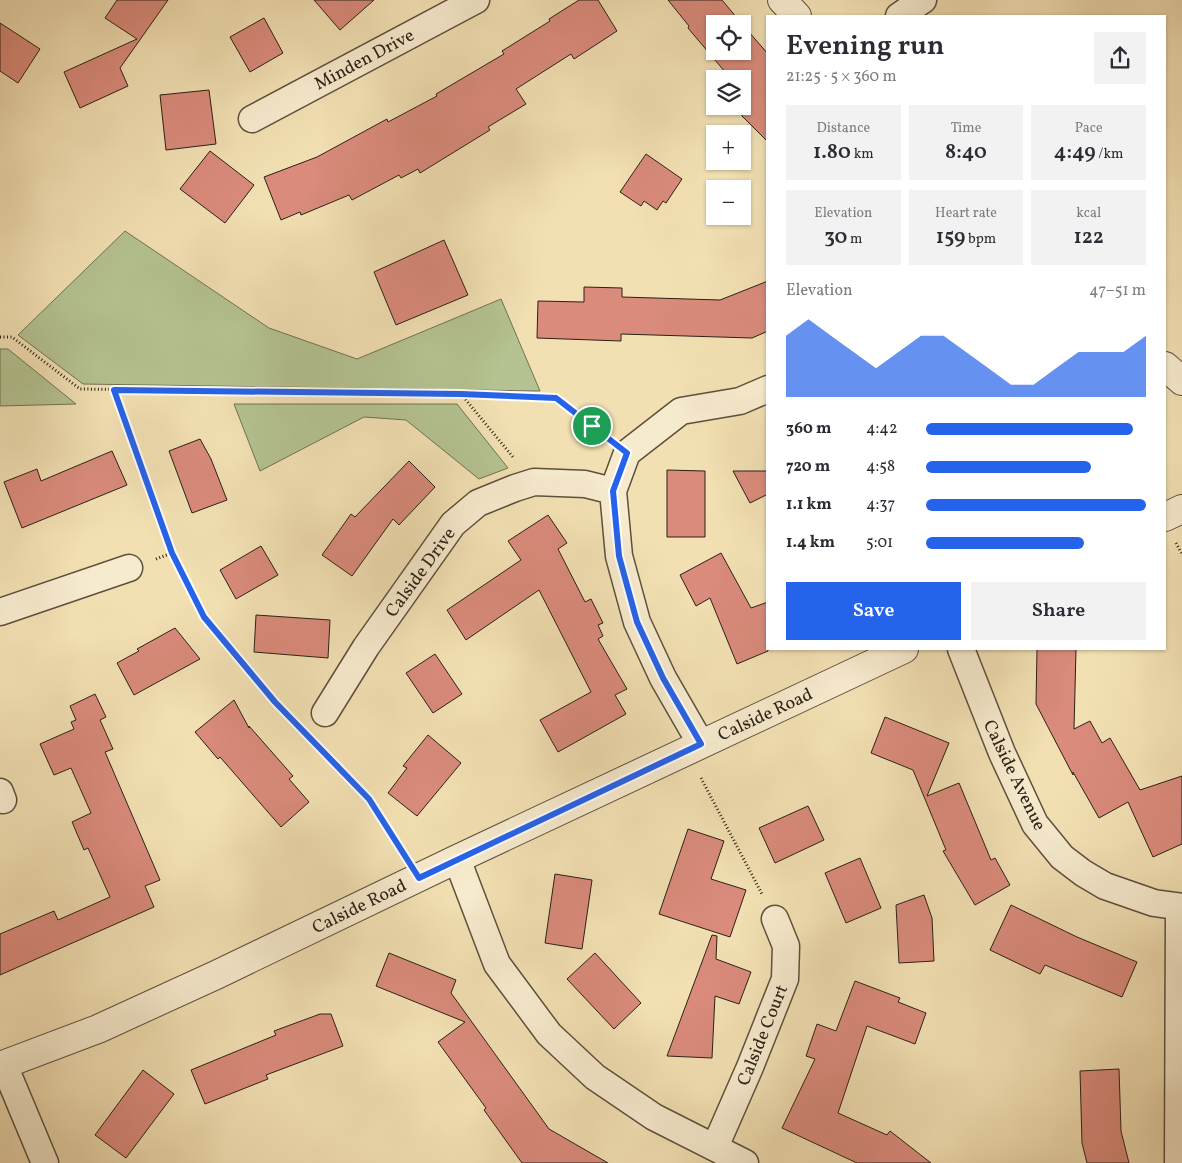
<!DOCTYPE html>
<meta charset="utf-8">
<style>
:root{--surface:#fff;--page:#f2f2f3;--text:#2b2b33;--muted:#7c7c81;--accent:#2563eb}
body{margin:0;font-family:Vollkorn,serif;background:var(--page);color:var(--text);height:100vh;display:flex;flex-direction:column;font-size:19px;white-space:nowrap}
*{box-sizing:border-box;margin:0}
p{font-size:16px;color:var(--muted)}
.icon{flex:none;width:28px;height:28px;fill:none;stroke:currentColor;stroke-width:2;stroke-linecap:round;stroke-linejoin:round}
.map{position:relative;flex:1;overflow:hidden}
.sheet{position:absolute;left:766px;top:15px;width:400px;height:635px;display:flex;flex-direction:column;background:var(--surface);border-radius:0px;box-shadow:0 1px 4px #0004}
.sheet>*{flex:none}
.fabs{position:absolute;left:706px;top:15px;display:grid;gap:10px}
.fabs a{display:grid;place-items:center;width:45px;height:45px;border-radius:0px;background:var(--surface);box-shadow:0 1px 4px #0004;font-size:25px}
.pin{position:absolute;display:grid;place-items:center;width:42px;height:42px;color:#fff;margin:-21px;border:2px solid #fff;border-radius:50%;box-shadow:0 1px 5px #0007}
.round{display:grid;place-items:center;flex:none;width:52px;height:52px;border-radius:0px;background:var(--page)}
.overview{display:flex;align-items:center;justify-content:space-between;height:85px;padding:0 20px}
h1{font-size:28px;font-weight:600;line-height:38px}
.metrics{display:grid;grid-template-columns:repeat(3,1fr);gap:8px;height:85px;padding:5px 20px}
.metrics div{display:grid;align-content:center;border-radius:0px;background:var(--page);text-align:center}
.metrics b{font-size:21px;font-weight:600}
.metrics small{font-size:14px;font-weight:400}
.metrics p{font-size:14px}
.chart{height:140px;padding:10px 20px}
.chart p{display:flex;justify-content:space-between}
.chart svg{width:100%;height:90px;margin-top:5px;fill:var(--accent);opacity:.7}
.action{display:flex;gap:10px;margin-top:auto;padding:10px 20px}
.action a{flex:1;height:58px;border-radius:0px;background:var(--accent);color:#fff;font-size:20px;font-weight:600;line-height:58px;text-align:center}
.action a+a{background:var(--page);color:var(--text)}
ul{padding:0 20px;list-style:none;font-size:16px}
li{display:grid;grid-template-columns:80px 60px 1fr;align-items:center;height:38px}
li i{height:12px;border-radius:6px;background:var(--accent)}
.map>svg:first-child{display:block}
.green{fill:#b4c391;stroke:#6f7254}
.building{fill:#da8b7c;stroke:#2a2016}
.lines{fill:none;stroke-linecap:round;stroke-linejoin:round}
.minor-casing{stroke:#5c503d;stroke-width:29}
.tertiary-casing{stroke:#5c503d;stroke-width:30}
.path{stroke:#2a2016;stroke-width:3;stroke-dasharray:1 2.5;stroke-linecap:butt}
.minor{stroke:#f7ebce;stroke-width:26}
.tertiary{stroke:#f7ebce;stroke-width:28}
.route-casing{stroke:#fff;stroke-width:10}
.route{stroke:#2563eb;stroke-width:6}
.labels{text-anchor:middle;stroke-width:4.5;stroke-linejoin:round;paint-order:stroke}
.street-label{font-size:18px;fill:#2a2016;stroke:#f7ebce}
</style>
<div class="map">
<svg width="1182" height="1163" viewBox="0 0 1182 1163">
<rect width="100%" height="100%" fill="#f2e0b3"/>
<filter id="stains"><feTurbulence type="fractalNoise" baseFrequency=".004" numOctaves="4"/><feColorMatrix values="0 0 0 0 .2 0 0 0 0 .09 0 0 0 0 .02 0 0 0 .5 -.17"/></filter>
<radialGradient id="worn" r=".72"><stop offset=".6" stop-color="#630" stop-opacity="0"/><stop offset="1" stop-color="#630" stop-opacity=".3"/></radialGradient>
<path class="green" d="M 125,231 L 269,328 L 357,359 L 501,299 L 540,391 L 83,384 L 18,335 Z
M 0,349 L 8,349 L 76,404 L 0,406 Z
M 234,404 L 457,404 L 508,468 L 479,479 L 406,420 L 364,417 L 260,471 Z"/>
<path class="building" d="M 117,0 L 168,0 L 120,68 L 128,86 L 80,108 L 64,72 L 137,39 L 105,18 Z
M 314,0 L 374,0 L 340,30 Z
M 579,0 L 598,0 L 617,31 L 574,59 L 571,54 L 516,89 L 526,104 L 488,127 L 490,130 L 420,173 L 418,169 L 401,178 L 399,175 L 352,200 L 349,195 L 301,215 L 300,212 L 281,220 L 264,177 L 317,157 L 387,119 L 388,122 L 437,96 L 436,94 L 504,54 L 502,51 L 550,21 L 549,19 Z
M 668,0 L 722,0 L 742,24 L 715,24 L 715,51 L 742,51 L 742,24 L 768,54 L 768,142 L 742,116 L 742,79 L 731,79 L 688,28 L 689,26 Z
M 264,18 L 283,53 L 250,72 L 230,37 Z
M 0,23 L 40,49 L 18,83 L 0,71 Z
M 209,90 L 216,144 L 166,150 L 160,95 Z
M 210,151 L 254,185 L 225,223 L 180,189 Z
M 646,154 L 682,179 L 666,203 L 663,201 L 657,210 L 644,201 L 641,206 L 620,192 Z
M 444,240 L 468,295 L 396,325 L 374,272 Z
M 768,281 L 768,331 L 752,338 L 621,334 L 621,341 L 537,338 L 538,301 L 584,302 L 584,287 L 622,288 L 622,297 L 720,300 Z
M 200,439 L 211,459 L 227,500 L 192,513 L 169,451 Z
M 112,451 L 127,485 L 22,528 L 4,482 L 37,469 L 41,481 Z
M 409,461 L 435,487 L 399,525 L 393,519 L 352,576 L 322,555 L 351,514 L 355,517 Z
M 667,470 L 705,471 L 705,537 L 667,537 Z
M 733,471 L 768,471 L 768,494 L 750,503 Z
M 548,515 L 567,543 L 558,549 L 585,602 L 591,599 L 603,623 L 598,625 L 603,636 L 598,639 L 627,689 L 615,695 L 626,714 L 558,752 L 540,720 L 591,692 L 539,590 L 466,640 L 447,610 L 521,560 L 508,541 Z
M 261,546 L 278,575 L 236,599 L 220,570 Z
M 721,553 L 751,608 L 768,602 L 768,651 L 737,664 L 710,598 L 696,606 L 680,575 Z
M 256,615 L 330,620 L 328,658 L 254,652 Z
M 175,628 L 200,659 L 134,695 L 117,663 L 139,651 L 137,649 Z
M 1037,649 L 1076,649 L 1074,729 L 1090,721 L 1102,743 L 1110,738 L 1140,790 L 1182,776 L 1182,844 L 1153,857 L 1128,802 L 1099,818 L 1073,772 L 1073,775 L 1036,704 Z
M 435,654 L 462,694 L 433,713 L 406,673 Z
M 95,694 L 106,717 L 100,720 L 113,749 L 105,752 L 160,880 L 145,886 L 154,907 L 0,975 L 0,934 L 54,911 L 58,920 L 110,897 L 88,848 L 84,850 L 72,822 L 91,813 L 71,768 L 54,775 L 40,744 L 74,729 L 71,722 L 76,720 L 70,706 Z
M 234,700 L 249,728 L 249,726 L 293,776 L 289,779 L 309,802 L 281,827 L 220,757 L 218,759 L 195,732 Z
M 885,717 L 949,743 L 927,796 L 959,783 L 991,860 L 995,858 L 1010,885 L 975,905 L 943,851 L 946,850 L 913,770 L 871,753 Z
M 428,735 L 461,763 L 417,816 L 388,793 L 407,768 L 403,766 Z
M 808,806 L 824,840 L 775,863 L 759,828 Z
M 688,829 L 724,841 L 711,879 L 746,890 L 730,937 L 659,914 Z
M 860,858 L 881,908 L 846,923 L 825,873 Z
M 555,874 L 592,880 L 582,949 L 545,943 Z
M 924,895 L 932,918 L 934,961 L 899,963 L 896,905 Z
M 1011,905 L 1077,937 L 1137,962 L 1122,997 L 1045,965 L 1040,974 L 990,950 Z
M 712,935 L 717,936 L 716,959 L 751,972 L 739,1004 L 715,996 L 712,1058 L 667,1056 Z
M 389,953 L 456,980 L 451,993 L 549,1129 L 608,1163 L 522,1163 L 484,1110 L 486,1108 L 438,1042 L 465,1022 L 376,986 Z
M 595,953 L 641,1003 L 614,1029 L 567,979 Z
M 855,981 L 900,998 L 898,1002 L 926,1013 L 915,1044 L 867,1026 L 838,1113 L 887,1135 L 890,1131 L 931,1163 L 857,1163 L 782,1128 L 815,1059 L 806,1056 L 817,1024 L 836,1031 Z
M 320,1014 L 331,1014 L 343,1046 L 266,1075 L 268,1079 L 205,1104 L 191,1070 L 276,1035 L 274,1031 Z
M 1119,1069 L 1121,1131 L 1129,1163 L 1087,1163 L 1082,1143 L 1080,1071 Z
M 143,1070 L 174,1094 L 126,1158 L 95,1135 Z"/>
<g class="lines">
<defs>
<path id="minor" d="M 899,16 L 923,0
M 252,119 L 476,0
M 613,491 L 627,453 L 681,411 L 740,401 L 768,389
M 0,612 L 129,568
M 961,649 L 1002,753 L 1035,824 L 1062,857 L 1083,873 L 1105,886 L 1154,903 L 1182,907
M 325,713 L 366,647 L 453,524 L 478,503 L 515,488 L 534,482 L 585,484 L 613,491 L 619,556 L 637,622 L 663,678 L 701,744
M 0,792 L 3,800
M 457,859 L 497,964 L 549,1034 L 595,1077 L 654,1117 L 745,1163
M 4,1065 L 45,1163
M 715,1147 L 750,1067 L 785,979 L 786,946 L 775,919
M 1178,1163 L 1179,907"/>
<path id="tertiary" d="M 782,0 L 797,16
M 1165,366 L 1182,381
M 1165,517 L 1182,509
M 0,1066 L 98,1029 L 216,975 L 457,859 L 904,649"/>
</defs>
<use href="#minor" class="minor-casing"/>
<use href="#tertiary" class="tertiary-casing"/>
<path class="path" d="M 0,337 L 12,337 L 80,389 L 461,394 L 556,398 L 604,435
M 114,390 L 172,553
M 461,394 L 513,457
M 1176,543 L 1182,554
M 156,559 L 172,553 L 205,617 L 275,702 L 296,722
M 314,741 L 369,799 L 403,853
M 701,778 L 762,894"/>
<use href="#minor" class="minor"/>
<use href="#tertiary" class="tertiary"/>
</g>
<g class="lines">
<defs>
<path id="route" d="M 114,390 L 461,394 L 556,398 L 627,453 L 613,491 L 619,556 L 637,622 L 663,678 L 701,744 L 419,878 L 369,799 L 275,702 L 204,617 L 172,553 Z"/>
</defs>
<use href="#route" class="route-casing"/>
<use href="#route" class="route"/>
</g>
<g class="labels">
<g class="street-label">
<text transform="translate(364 59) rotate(-28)" y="6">Minden Drive</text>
<text transform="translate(420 572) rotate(-54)" y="6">Calside Drive</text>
<text transform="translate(765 714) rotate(-25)" y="6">Calside Road</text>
<text transform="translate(1015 775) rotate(64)" y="6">Calside Avenue</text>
<text transform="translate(359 906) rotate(-26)" y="6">Calside Road</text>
<text transform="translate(762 1035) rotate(-68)" y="6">Calside Court</text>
</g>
</g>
<rect width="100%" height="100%" filter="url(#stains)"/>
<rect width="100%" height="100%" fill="url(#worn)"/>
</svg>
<div class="fabs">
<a><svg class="icon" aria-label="locate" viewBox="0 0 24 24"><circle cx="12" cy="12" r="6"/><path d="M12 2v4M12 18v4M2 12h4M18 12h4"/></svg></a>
<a><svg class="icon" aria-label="layers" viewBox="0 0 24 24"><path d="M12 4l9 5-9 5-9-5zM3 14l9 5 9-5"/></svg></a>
<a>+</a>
<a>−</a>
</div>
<div class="pin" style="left:592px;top:426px;background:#1e9e55"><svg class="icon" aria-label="arrive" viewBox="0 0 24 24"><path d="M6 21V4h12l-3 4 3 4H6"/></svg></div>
<section class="sheet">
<div class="overview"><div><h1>Evening run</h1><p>21:25 · 5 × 360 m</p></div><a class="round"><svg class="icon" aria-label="share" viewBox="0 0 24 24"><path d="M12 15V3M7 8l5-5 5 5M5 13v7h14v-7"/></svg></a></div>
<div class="metrics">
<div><p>Distance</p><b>1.80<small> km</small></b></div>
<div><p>Time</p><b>8:40</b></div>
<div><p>Pace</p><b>4:49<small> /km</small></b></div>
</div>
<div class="metrics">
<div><p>Elevation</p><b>30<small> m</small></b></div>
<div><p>Heart rate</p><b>159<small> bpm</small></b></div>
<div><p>kcal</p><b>122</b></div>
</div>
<div class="chart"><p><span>Elevation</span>47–51 m</p>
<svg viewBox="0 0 160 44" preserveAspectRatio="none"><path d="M0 44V14L10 6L20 14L30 22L40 30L50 22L60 14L70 14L80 22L90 30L100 38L110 38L120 30L130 22L140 22L150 22L160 14V44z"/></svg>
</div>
<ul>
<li><b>360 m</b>4:42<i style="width:94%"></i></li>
<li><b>720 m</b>4:58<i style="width:75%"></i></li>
<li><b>1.1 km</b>4:37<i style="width:100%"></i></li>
<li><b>1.4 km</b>5:01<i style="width:72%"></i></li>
</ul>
<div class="action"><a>Save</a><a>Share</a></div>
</section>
</div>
